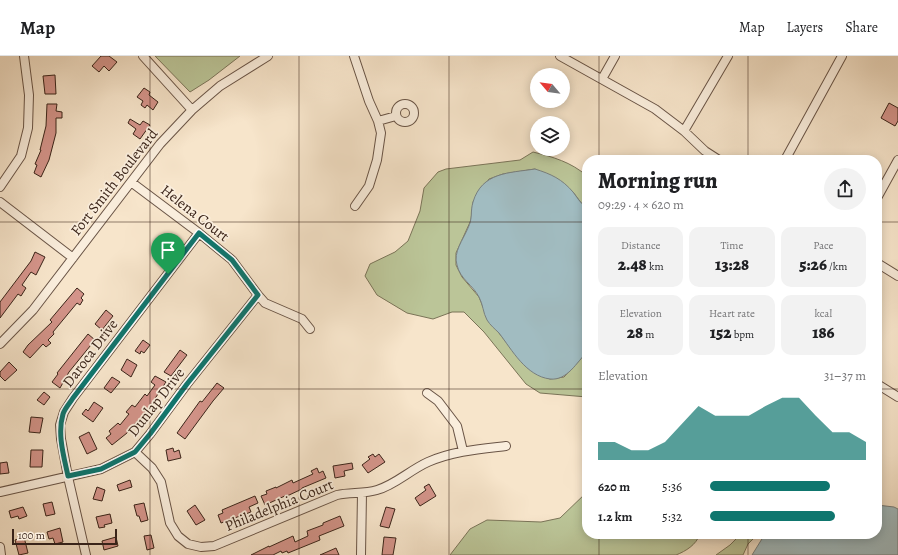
<!DOCTYPE html>
<meta charset="utf-8">
<style>
:root{--surface:#fff;--page:#f2f2f2;--text:#202124;--muted:#757577;--line:#e0e0e0;--accent:#0f766e}
body{margin:0;font-family:Alegreya,serif;background:var(--page);color:var(--text);height:100vh;display:flex;flex-direction:column;font-size:15px;white-space:nowrap}
*{box-sizing:border-box;margin:0}
p{font-size:13px;color:var(--muted)}
.icon{flex:none;width:22px;height:22px;fill:none;stroke:currentColor;stroke-width:2;stroke-linecap:round;stroke-linejoin:round}
.map{position:relative;flex:1;overflow:hidden}
.drawer{position:absolute;left:582px;top:99px;width:300px;height:384px;display:flex;flex-direction:column;background:var(--surface);border-radius:16px;box-shadow:0 2px 10px #0003}
.drawer>*{flex:none}
.needle{width:26px;rotate:299deg}
.fabs{position:absolute;left:530px;top:12px;display:grid;gap:8px}
.fabs a{display:grid;place-items:center;width:40px;height:40px;border-radius:50%;background:var(--surface);box-shadow:0 2px 10px #0003;font-size:20px}
.scale{position:absolute;left:12px;bottom:10px;width:105px;box-sizing:border-box;padding-left:4px;border:2px solid #3a2419;border-top:0;font-size:11px;line-height:14px;white-space:nowrap;color:#3a2419;-webkit-text-stroke:3px #faeedd;paint-order:stroke}
.pin{position:absolute;display:grid;place-items:center;width:34px;height:34px;color:#fff;margin:-41px -17px;border-radius:50% 50% 50% 0;rotate:-45deg;box-shadow:0 0 4px #0007}
.pin .icon{rotate:45deg}
.round{display:grid;place-items:center;flex:none;width:42px;height:42px;border-radius:21px;background:var(--page)}
.overview{display:flex;align-items:center;justify-content:space-between;height:68px;padding:0 16px}
h1{font-size:22px;font-weight:800;line-height:30px}
.metrics{display:grid;grid-template-columns:repeat(3,1fr);gap:6px;height:68px;padding:4px 16px}
.metrics div{display:grid;align-content:center;border-radius:10px;background:var(--page);text-align:center}
.metrics b{font-size:17px;font-weight:800}
.metrics small{font-size:11px;font-weight:400}
.metrics p{font-size:11px}
.chart{height:112px;padding:8px 16px}
.chart p{display:flex;justify-content:space-between}
.chart svg{width:100%;height:72px;margin-top:4px;fill:var(--accent);opacity:.7}
ul{padding:0 16px;list-style:none;font-size:13px}
li{display:grid;grid-template-columns:64px 48px 1fr;align-items:center;height:30px}
li i{height:10px;border-radius:5px;background:var(--accent)}
header{display:flex;align-items:center;gap:24px;box-sizing:border-box;height:56px;padding:0 20px;background:var(--surface);border-bottom:1px solid var(--line)}
header strong{font-size:19px}
nav{display:flex;gap:22px;margin-inline-start:auto;font-size:14px}
.map>svg:first-child{display:block}
.green{fill:#bbc598;stroke:#7a7458}
.water{fill:#a1bcc1;stroke:#787f7e}
.building{fill:#d4948a;stroke:#3a2419}
.lines{fill:none;stroke-linecap:round;stroke-linejoin:round}
.minor-casing{stroke:#695446;stroke-width:10}
.minor{stroke:#faeedd;stroke-width:8}
.route-casing{stroke:#fff;stroke-width:8}
.route{stroke:#0f766e;stroke-width:5}
.grid{fill:none;stroke:#3a2419;stroke-width:1;stroke-opacity:0.55}
.labels{text-anchor:middle;stroke-width:3.5;stroke-linejoin:round;paint-order:stroke}
.street-label{font-size:15px;fill:#3a2419;stroke:#faeedd}
</style>
<header>
<strong>Map</strong>
<nav><a>Map</a><a>Layers</a><a>Share</a></nav>
</header>
<div class="map">
<svg width="898" height="499" viewBox="0 0 898 499">
<rect width="100%" height="100%" fill="#f7e5cb"/>
<filter id="stains"><feTurbulence type="fractalNoise" baseFrequency=".005" numOctaves="4"/><feColorMatrix values="0 0 0 0 .2 0 0 0 0 .09 0 0 0 0 .02 0 0 0 .5 -.17"/></filter>
<radialGradient id="worn" r=".72"><stop offset=".6" stop-color="#630" stop-opacity="0"/><stop offset="1" stop-color="#630" stop-opacity=".3"/></radialGradient>
<path class="green" d="M 155,0 L 240,0 L 209,24 L 190,36 Z
M 533,96 C 553,101 571,106 587,120 L 587,154 L 585,150 L 582,148 L 573,136 L 535,113 L 503,118 L 489,123 L 473,146 L 471,164 L 456,197 L 456,209 L 462,221 L 479,241 L 483,251 L 499,277 L 525,310 L 537,318 L 550,323 L 564,321 L 587,296 L 587,341 L 540,337 L 526,328 L 484,276 L 464,256 L 452,256 L 433,263 L 407,257 L 377,239 L 365,220 L 370,208 L 395,196 L 408,185 L 420,155 L 424,132 L 438,116 L 446,113 L 520,104 Z
M 587,436 L 587,478 L 610,478 L 619,481 L 658,480 L 662,478 L 700,478 C 696,489 686,495 676,499 L 450,499 L 470,473 L 487,464 L 541,466 L 560,462 Z
M 741,478 L 758,478 L 748,488 L 743,499 L 716,499 L 730,489 Z"/>
<path class="water" d="M 535,113 C 551,118 562,123 573,136 C 577,141 580,147 585,150 L 587,154 L 587,296 C 577,306 567,325 550,323 C 526,320 512,294 499,277 C 495,273 490,269 487,264 C 483,257 483,248 479,241 C 473,229 460,223 457,209 C 453,196 463,184 468,172 C 473,162 470,156 473,146 C 482,116 509,117 535,113 Z
M 877,449 L 894,451 L 898,453 L 898,499 L 752,499 L 765,478 L 877,478 Z
M 610,478 L 662,478 C 649,484 623,482 610,478 Z"/>
<path class="building" d="M 101,0 L 109,0 L 117,6 L 109,15 L 104,10 L 99,16 L 92,10 Z
M 55,19 L 56,38 L 45,38 L 43,20 Z
M 144,32 L 150,36 L 149,39 L 158,46 L 153,54 L 147,49 L 145,52 L 141,49 L 143,45 L 137,41 Z
M 889,47 L 898,52 L 898,65 L 895,70 L 881,62 Z
M 47,48 L 57,48 L 56,55 L 62,56 L 62,62 L 56,62 L 56,77 L 49,104 L 41,121 L 34,117 L 37,109 L 35,108 L 41,94 L 40,94 L 46,70 Z
M 130,63 L 140,69 L 143,65 L 150,69 L 140,83 L 133,78 L 136,73 L 128,67 Z
M 35,196 L 45,201 L 36,219 L 31,216 L 22,229 L 26,232 L 21,240 L 18,238 L 0,262 L 0,246 L 31,205 Z
M 77,232 L 84,238 L 81,242 L 83,244 L 80,249 L 77,247 L 53,276 L 54,278 L 48,284 L 51,287 L 46,291 L 43,288 L 30,302 L 23,296 L 28,289 L 52,266 L 50,264 Z
M 106,254 L 113,260 L 102,274 L 95,268 Z
M 88,278 L 95,284 L 69,316 L 60,332 L 52,326 L 58,318 L 57,317 Z
M 143,284 L 150,289 L 144,297 L 141,295 L 140,298 L 135,295 Z
M 180,294 L 187,299 L 171,320 L 164,316 Z
M 127,303 L 137,309 L 131,321 L 121,314 Z
M 9,306 L 17,314 L 5,325 L 0,320 L 0,316 Z
M 155,320 L 166,326 L 148,353 L 127,377 L 112,389 L 106,382 L 111,378 L 109,375 L 118,367 L 120,369 L 129,358 L 126,356 L 132,349 L 135,351 L 145,338 L 147,340 L 155,329 L 151,326 Z
M 112,321 L 120,326 L 111,337 L 104,332 Z
M 217,327 L 224,332 L 213,345 L 185,383 L 177,377 L 200,345 L 202,346 Z
M 44,336 L 50,341 L 44,349 L 37,344 Z
M 94,346 L 103,352 L 93,366 L 82,358 L 86,353 L 88,355 Z
M 31,361 L 43,362 L 40,377 L 29,376 Z
M 89,376 L 97,393 L 87,398 L 79,381 Z
M 173,392 L 174,396 L 179,394 L 181,402 L 168,405 L 166,394 Z
M 31,394 L 43,394 L 42,411 L 30,411 Z
M 373,398 L 375,401 L 379,398 L 385,406 L 368,417 L 362,409 L 370,403 L 368,401 Z
M 7,406 L 9,417 L 0,418 L 0,407 Z
M 352,407 L 353,413 L 344,415 L 345,420 L 335,422 L 333,410 Z
M 317,412 L 319,417 L 323,415 L 326,422 L 302,432 L 302,433 L 287,440 L 287,439 L 265,449 L 261,440 L 267,438 L 266,435 L 276,431 L 276,432 L 292,424 L 293,427 L 313,418 L 311,415 Z
M 130,424 L 132,431 L 119,435 L 117,429 Z
M 429,428 L 436,440 L 420,450 L 415,442 L 426,434 L 424,431 Z
M 97,431 L 105,434 L 102,445 L 93,443 Z
M 255,440 L 258,447 L 249,451 L 251,456 L 221,467 L 218,459 L 223,457 L 222,454 Z
M 52,446 L 55,458 L 46,460 L 43,448 Z
M 144,447 L 148,464 L 141,466 L 139,460 L 137,460 L 134,449 Z
M 195,449 L 205,464 L 196,469 L 187,455 Z
M 23,451 L 27,460 L 19,463 L 18,460 L 11,462 L 9,455 Z
M 386,451 L 395,453 L 389,472 L 380,470 Z
M 110,458 L 112,467 L 104,469 L 105,471 L 99,472 L 96,461 Z
M 340,460 L 344,470 L 319,480 L 320,484 L 288,497 L 287,495 L 282,497 L 281,495 L 273,499 L 251,499 L 269,490 L 269,491 L 293,480 L 295,486 L 308,480 L 307,475 L 323,469 L 323,467 Z
M 60,472 L 63,486 L 55,488 L 53,482 L 49,483 L 47,476 Z
M 151,479 L 154,492 L 147,494 L 144,480 Z
M 24,481 L 28,497 L 19,499 L 15,484 Z
M 116,481 L 118,490 L 104,494 L 102,485 Z
M 384,481 L 396,482 L 393,499 L 382,499 Z
M 336,492 L 339,499 L 320,499 Z"/>
<g class="lines">
<defs>
<path id="minor" d="M 143,0 L 192,54
M 354,0 L 369,45 L 378,65 L 381,77 L 377,104 L 369,130 L 355,150
M 560,0 L 655,53 L 684,75 L 705,95 L 719,104
M 602,23 L 615,0
M396 57a9 9 0 1 1 18 0a9 9 0 1 1-18 0Z
M 378,65 L 396,60
M 684,75 L 728,0
M 785,104 L 842,0
M 131,126 L 199,177 L 232,204 L 258,239 L 265,247 L 302,263 L 310,273
M 0,131 L 21,100 L 28,72 L 29,39 L 24,0
M 877,142 L 898,104
M 0,146 L 73,202
M 877,207 L 898,220
M 0,288 L 33,254 L 160,88 L 192,54 L 220,30 L 268,0
M 877,328 L 898,341
M 427,337 L 438,345 L 457,370 L 463,395
M 135,396 L 152,412 L 161,426 L 170,467 L 178,480 L 188,488 L 201,491 L 214,490 L 337,439 C 350,436 364,438 377,434 C 395,429 410,414 428,406 C 453,395 480,393 506,390
M 0,436 L 101,413 L 135,396 L 150,378 L 187,328 L 258,239
M 0,491 L 1,499
M 86,499 L 68,421 L 61,383 L 60,369 L 64,356 L 73,342 L 199,177
M 361,499 L 362,437"/>
</defs>
<use href="#minor" class="minor-casing"/>
<use href="#minor" class="minor"/>
</g>
<g class="lines">
<defs>
<path id="route" d="M 199,177 L 232,204 L 258,239 L 187,328 L 150,378 L 135,396 L 101,413 L 68,420 C 64,401 57,378 63,358 C 65,352 70,347 73,342 Z"/>
</defs>
<use href="#route" class="route-casing"/>
<use href="#route" class="route"/>
</g>
<path class="grid" d="M 150,0 L 150,499M 299,0 L 299,499M 449,0 L 449,499M 599,0 L 599,104M 748,0 L 748,104M 0,166 L 587,166M 877,166 L 898,166M 0,333 L 587,333M 877,333 L 898,333M 599,478 L 599,499M 748,478 L 748,499"/>
<g class="labels">
<g class="street-label">
<text transform="translate(114 126) rotate(-52)" y="5">Fort Smith Boulevard</text>
<text transform="translate(195 157) rotate(38)" y="5">Helena Court</text>
<text transform="translate(90 297) rotate(-53)" y="5">Daroca Drive</text>
<text transform="translate(156 346) rotate(-52)" y="5">Dunlap Drive</text>
<text transform="translate(279 449) rotate(-22)" y="5">Philadelphia Court</text>
</g>
</g>
<rect width="100%" height="100%" filter="url(#stains)"/>
<rect width="100%" height="100%" fill="url(#worn)"/>
</svg>
<div class="fabs">
<a><svg class="needle" viewBox="-14 -14 28 28"><path d="M0-13l5 13h-10z" fill="#e53935"/><path d="M0 13l5-13h-10z" fill="#757577"/></svg></a>
<a><svg class="icon" aria-label="layers" viewBox="0 0 24 24"><path d="M12 4l9 5-9 5-9-5zM3 14l9 5 9-5"/></svg></a>
</div>
<div class="scale">100 m</div>
<div class="pin" style="left:168px;top:218px;background:#1e9e55"><svg class="icon" aria-label="arrive" viewBox="0 0 24 24"><path d="M6 21V4h12l-3 4 3 4H6"/></svg></div>
<section class="drawer">
<div class="overview"><div><h1>Morning run</h1><p>09:29 · 4 × 620 m</p></div><a class="round"><svg class="icon" aria-label="share" viewBox="0 0 24 24"><path d="M12 15V3M7 8l5-5 5 5M5 13v7h14v-7"/></svg></a></div>
<div class="metrics">
<div><p>Distance</p><b>2.48<small> km</small></b></div>
<div><p>Time</p><b>13:28</b></div>
<div><p>Pace</p><b>5:26<small> /km</small></b></div>
</div>
<div class="metrics">
<div><p>Elevation</p><b>28<small> m</small></b></div>
<div><p>Heart rate</p><b>152<small> bpm</small></b></div>
<div><p>kcal</p><b>186</b></div>
</div>
<div class="chart"><p><span>Elevation</span>31–37 m</p>
<svg viewBox="0 0 160 44" preserveAspectRatio="none"><path d="M0 44V33L10 33L20 38L30 38L40 33L50 22L60 11L70 17L80 17L90 17L100 11L110 6L120 6L130 17L140 27L150 27L160 33V44z"/></svg>
</div>
<ul>
<li><b>620 m</b>5:36<i style="width:77%"></i></li>
<li><b>1.2 km</b>5:32<i style="width:80%"></i></li>
</ul>
</section>
</div>
